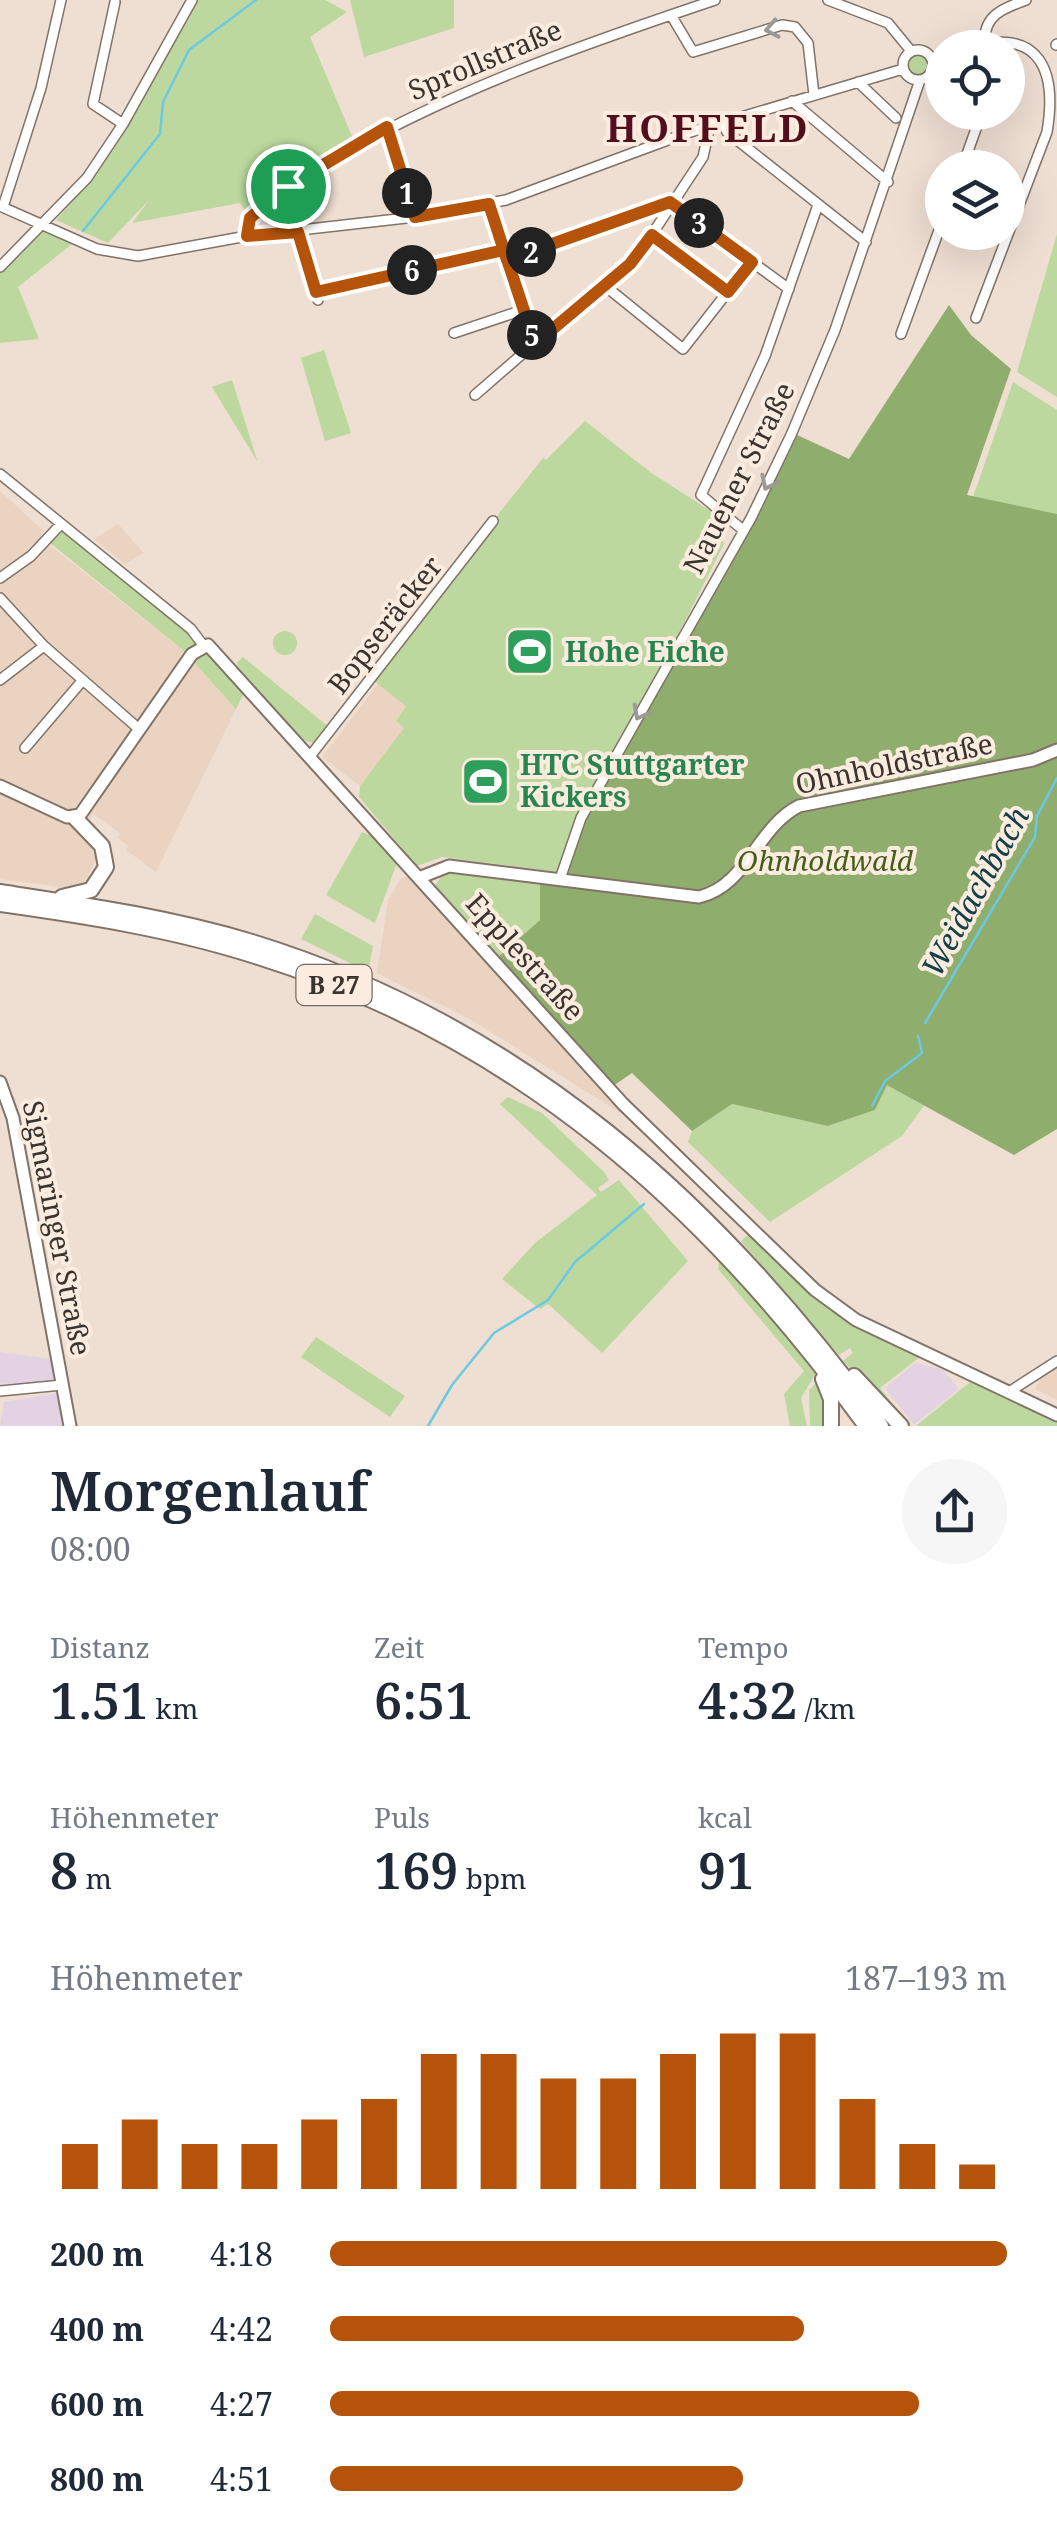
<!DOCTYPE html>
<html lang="de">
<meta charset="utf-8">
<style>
:root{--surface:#fff;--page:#f6f6f7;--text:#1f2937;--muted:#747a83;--accent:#b45309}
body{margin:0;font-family:"Noto Serif",serif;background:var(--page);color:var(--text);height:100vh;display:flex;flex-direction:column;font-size:38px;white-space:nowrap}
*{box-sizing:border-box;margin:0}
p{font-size:32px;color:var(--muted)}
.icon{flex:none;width:55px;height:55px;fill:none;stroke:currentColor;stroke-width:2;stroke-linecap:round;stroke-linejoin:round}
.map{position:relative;height:1426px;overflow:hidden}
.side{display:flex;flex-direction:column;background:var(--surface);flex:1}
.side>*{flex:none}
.buttons{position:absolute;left:925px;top:30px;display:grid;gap:20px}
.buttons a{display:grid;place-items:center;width:100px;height:100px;border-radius:50%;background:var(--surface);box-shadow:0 10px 40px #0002;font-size:50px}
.pin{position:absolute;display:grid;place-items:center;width:85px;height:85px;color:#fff;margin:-42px;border:5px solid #fff;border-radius:50%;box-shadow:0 2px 10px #0007}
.km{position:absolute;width:50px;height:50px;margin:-25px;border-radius:50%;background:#222;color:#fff;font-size:28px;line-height:50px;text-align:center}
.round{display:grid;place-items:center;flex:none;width:105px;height:105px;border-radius:52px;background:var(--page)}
.headline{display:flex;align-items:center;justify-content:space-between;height:170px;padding:0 50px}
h1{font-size:55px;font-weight:600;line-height:75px}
.stats{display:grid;grid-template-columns:repeat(3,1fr);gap:15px;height:170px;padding:10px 50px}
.stats div{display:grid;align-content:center}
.stats b{font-size:50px;font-weight:600}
.stats small{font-size:28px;font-weight:400}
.stats p{font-size:28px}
.chart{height:280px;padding:20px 50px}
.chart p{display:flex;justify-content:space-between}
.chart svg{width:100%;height:180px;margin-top:10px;stroke:var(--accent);stroke-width:6}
ul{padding:0 50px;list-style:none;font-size:32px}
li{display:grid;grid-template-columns:160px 120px 1fr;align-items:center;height:75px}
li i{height:25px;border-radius:12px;background:var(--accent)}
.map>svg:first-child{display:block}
.built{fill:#ead3c1}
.industrial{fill:#e3d2e3}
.green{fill:#bcd89e}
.forest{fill:#8fad6c}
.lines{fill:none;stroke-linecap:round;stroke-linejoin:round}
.stream{stroke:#6bcae1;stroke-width:2.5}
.minor-casing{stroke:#817367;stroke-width:12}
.major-casing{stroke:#817367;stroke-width:15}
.highway-casing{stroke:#817367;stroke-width:18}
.minor{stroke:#fff;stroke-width:9}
.major{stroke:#fff;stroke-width:11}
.highway{stroke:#fff;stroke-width:14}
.oneway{stroke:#9c9a97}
.route-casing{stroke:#fff;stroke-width:20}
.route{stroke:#b45309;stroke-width:12}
.labels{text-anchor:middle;stroke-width:8;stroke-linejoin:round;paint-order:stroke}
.shield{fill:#fcecdf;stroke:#746b64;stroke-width:2.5}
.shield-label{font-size:25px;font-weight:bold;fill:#3a342f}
.street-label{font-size:28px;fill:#3a342f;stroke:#fcecdf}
.leisure-label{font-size:28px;font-weight:bold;fill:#27864d;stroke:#fcecdf;text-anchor:start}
.park-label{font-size:28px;font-style:italic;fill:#435f1b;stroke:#fcecdf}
.water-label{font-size:30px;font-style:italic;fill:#134049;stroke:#fcecdf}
.district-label{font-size:38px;font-weight:bold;letter-spacing:2.5px;fill:#530e1b;stroke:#fcecdf}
</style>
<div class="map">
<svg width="1057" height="1426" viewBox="0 0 1057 1426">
<rect width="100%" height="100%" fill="#efded2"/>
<path class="built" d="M 0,491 L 44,531 L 40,538 L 182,649 L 236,709 L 156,872 L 126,850 L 128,846 L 118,838 L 120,833 L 93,814 L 81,833 L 91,841 L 98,854 L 86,882 L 75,889 L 0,879 Z
M 118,524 L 144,553 L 125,564 L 94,539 Z
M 378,684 L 407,706 L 405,727 L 360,786 L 322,757 Z
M 411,875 L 624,1115 L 468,1018 L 377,973 L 388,900 L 401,878 Z
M 1057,1367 L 1057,1400 L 1035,1389 L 1041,1377 Z"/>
<path class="industrial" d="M 0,1352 L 52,1359 L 54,1380 L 48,1385 L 24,1387 L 2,1383 L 0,1389 Z
M 915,1363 L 942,1369 L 959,1389 L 914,1425 L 885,1388 Z
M 57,1393 L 62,1426 L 0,1426 L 4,1402 Z"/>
<path class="green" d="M 196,0 L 325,0 L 347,12 L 310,37 L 354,141 L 295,174 L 250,219 L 240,203 L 132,223 L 149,200 L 108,243 L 56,220 C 115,154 155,78 196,0 Z
M 350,0 L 454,0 L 454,28 L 364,57 Z
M907 64a11 11 0 1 1 22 0a11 11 0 1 1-22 0Z
M 44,229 L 72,244 L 18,287 L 39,339 L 0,343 L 0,272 Z
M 1057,234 L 1057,397 L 1017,372 Z
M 324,350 L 351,433 L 325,441 L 301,358 Z
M 232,380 L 257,460 L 257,461 L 212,387 Z
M 1013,382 L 1057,410 L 1057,514 L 973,497 Z
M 585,421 L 650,472 L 712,512 L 724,544 L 558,872 L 442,857 L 417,866 L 359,797 L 360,786 L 404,728 L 396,721 L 406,706 L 369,677 L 543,458 L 546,460 Z
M 63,531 L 216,656 L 244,693 L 236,709 L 182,649 L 50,543 Z
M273 643a12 12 0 1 1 24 0a12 12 0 1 1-24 0Z
M 243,657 L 329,727 L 317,744 L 303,740 L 239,670 L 237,662 Z
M 362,832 L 373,836 L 397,863 L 375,923 L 326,895 Z
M 451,873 L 540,882 L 540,920 L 497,958 L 435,886 L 442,875 Z
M 315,914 L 373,946 L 368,972 L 301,939 Z
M 887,1084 L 925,1104 L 902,1136 L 770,1222 L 688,1142 L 692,1131 L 732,1104 L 829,1126 L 875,1110 Z
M 508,1097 L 542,1113 L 604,1172 L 609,1180 L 598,1188 L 601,1192 L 619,1180 L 688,1261 L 602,1353 L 548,1304 L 540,1309 L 502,1279 L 535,1243 L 597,1195 L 500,1104 Z
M 749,1234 L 813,1293 L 921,1356 L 880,1388 L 910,1426 L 843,1361 L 853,1353 L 850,1348 L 839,1355 L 741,1241 Z
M 719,1262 L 771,1315 L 816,1373 L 801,1398 L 807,1426 L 790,1426 L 784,1394 L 804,1371 L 718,1269 Z
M 316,1337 L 405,1396 L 390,1417 L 301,1357 Z
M 821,1378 L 828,1426 L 810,1426 L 809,1390 Z
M 970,1382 L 1057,1420 L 1057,1426 L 916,1426 Z"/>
<path class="forest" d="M 949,305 L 971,335 L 1011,369 L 967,495 L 1057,514 L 1057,1129 L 1014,1155 L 887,1085 L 875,1110 L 828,1126 L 732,1104 L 692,1131 L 632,1073 L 613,1086 L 497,958 L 540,920 L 540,882 L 561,882 L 576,833 L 795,434 L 849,459 Z"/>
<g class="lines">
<path class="stream" d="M 83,231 L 160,134 L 163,102 L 189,50 L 256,0
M 925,1023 L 1035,837 L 1037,816 L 1057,778
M 872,1106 L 885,1081 L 922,1053 L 918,1036
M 428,1426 L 452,1385 L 494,1333 L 548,1300 L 575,1262 L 644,1204"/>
<defs>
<path id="minor" d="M 828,0 L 888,23 L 911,51
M 115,2 L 93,104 L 123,124
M 671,15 L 693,52 L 782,25 L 795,27 L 808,43 L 814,95
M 985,43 C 983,15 1004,8 1026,0
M 1056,45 L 1057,44
M 969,48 C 1041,26 1057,72 1047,132 L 976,318
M903 65a15 15 0 1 1 30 0a15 15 0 1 1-30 0Z
M 858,82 L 896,118
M 792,101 L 888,182
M 722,122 L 727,132 L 866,242
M 387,127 L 415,217
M 962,168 L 982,112
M 489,204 L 535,344
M 0,206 L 97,249 L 138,256 L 247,236 L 415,217 L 506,200 L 684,134 L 903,69
M 3,207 L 41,88 L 61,0
M 299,232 L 318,300
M 652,235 L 727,293
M 247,236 C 244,204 298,179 321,166 C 446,92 578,46 715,0
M 507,260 L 670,202 L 789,289
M 0,267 L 87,178 L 123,124 L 192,0
M 604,285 L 683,349 L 751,262
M 316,292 L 504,249
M 454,333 L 523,310
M 901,334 L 942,222
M 475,395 L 641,251 L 703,157 L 710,125
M 0,474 L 191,629 L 203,645
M 743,530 L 701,495 L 765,356 L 818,205
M 0,578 L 31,556 L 61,524
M 0,598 L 44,646 L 139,729
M 0,680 L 44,646
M 25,748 L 82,681
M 311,755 L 493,521
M 560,879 L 581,818 L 751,518 L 791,435 L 835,330 L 920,80
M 0,1391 L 62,1385
M 1009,1392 L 1057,1361"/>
<path id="major" d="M 0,786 L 67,817 L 80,815 L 192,654 L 208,645 L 623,1104 L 815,1290 L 856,1320 L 1057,1415
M 421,877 L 449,866 L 699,897 C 747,886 757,827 799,806 L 1033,760 L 1057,750
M 0,1082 L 13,1118 L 70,1426"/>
<path id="highway" d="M 0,892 C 85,905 169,917 252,942 C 522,1025 718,1202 881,1426
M 62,897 L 91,890 L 106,867 L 102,846 L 75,818
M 0,904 C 85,916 170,929 252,955 C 516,1036 707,1207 866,1426
M 854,1376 L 901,1426
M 823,1379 L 831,1399 L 831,1426"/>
</defs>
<use href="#minor" class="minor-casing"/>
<use href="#major" class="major-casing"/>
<use href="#highway" class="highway-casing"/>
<use href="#minor" class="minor"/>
<use href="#major" class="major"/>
<use href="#highway" class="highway"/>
</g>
<defs><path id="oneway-chevron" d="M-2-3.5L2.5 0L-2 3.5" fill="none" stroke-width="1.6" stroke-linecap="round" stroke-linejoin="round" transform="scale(2.5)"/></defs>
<g class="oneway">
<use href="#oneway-chevron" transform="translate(772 29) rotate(169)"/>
<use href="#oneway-chevron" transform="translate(768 483) rotate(116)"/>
<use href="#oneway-chevron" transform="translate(640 713) rotate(118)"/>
</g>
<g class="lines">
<defs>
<path id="route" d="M 288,186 L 387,127 L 415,217 L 489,204 L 507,260 L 670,202 L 752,262 L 728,292 L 652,235 L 630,264 L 535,344 L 504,250 L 316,292 L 298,232 L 247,236 L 250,218 L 288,186"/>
</defs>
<use href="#route" class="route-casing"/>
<use href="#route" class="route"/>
</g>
<defs>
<symbol id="stadium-square" viewBox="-11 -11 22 22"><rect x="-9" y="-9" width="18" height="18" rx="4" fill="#2e9e5b" stroke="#fcecdf"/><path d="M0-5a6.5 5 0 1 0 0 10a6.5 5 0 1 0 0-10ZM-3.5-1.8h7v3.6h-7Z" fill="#fff"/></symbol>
</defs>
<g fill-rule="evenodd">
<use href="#stadium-square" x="502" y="624" width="55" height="55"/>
<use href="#stadium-square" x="458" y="754" width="55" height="55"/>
</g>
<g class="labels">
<rect class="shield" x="296.5" y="965" width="75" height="40" rx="8"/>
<g class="shield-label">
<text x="334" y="994">B 27</text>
</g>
<g class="street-label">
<text transform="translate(485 60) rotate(-23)" y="10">Sprollstraße</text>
<text transform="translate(739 478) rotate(-63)" y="10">Nauener Straße</text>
<text transform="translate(385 625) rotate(-52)" y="10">Bopseräcker</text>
<text transform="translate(894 764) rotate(-12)" y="10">Ohnholdstraße</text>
<text transform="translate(525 957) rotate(48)" y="10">Epplestraße</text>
<text transform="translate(57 1228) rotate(79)" y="10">Sigmaringer Straße</text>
</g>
<g class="leisure-label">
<text x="565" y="662">Hohe Eiche</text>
<text x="520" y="775">HTC Stuttgarter<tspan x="520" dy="32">Kickers</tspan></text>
</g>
<g class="park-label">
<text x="825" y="871">Ohnholdwald</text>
</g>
<g class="water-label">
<text transform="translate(976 892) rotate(-61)" y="10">Weidachbach</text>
</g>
<g class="district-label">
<text x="708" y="142">HOFFELD</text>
</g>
</g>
</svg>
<div class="buttons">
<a><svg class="icon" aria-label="locate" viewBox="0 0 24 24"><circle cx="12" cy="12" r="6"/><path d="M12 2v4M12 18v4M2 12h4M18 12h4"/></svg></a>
<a><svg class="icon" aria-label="layers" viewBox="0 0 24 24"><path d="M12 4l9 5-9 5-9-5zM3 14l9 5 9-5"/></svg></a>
</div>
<div class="pin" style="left:288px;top:186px;background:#1e9e55"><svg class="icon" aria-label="arrive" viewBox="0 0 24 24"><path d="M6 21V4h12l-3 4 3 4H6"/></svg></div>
<b class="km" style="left:407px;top:193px">1</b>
<b class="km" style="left:531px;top:252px">2</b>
<b class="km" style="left:699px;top:223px">3</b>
<b class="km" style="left:532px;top:335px">5</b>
<b class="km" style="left:412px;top:270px">6</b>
</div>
<section class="side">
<div class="headline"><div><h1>Morgenlauf</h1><p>08:00</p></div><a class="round"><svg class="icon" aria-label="share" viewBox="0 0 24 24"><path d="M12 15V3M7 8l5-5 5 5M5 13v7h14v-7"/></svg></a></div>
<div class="stats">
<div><p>Distanz</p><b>1.51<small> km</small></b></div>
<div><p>Zeit</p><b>6:51</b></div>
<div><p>Tempo</p><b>4:32<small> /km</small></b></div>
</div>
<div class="stats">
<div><p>Höhenmeter</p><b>8<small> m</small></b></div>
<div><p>Puls</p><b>169<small> bpm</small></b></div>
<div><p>kcal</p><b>91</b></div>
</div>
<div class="chart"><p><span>Höhenmeter</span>187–193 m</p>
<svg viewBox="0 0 160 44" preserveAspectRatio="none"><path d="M5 44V33M15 44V27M25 44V33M35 44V33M45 44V27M55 44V22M65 44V11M75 44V11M85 44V17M95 44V17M105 44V11M115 44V6M125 44V6M135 44V22M145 44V33M155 44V38"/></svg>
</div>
<ul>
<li><b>200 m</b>4:18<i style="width:100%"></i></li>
<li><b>400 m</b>4:42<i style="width:70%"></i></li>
<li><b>600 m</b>4:27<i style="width:87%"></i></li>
<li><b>800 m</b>4:51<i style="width:61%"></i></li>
</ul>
</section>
